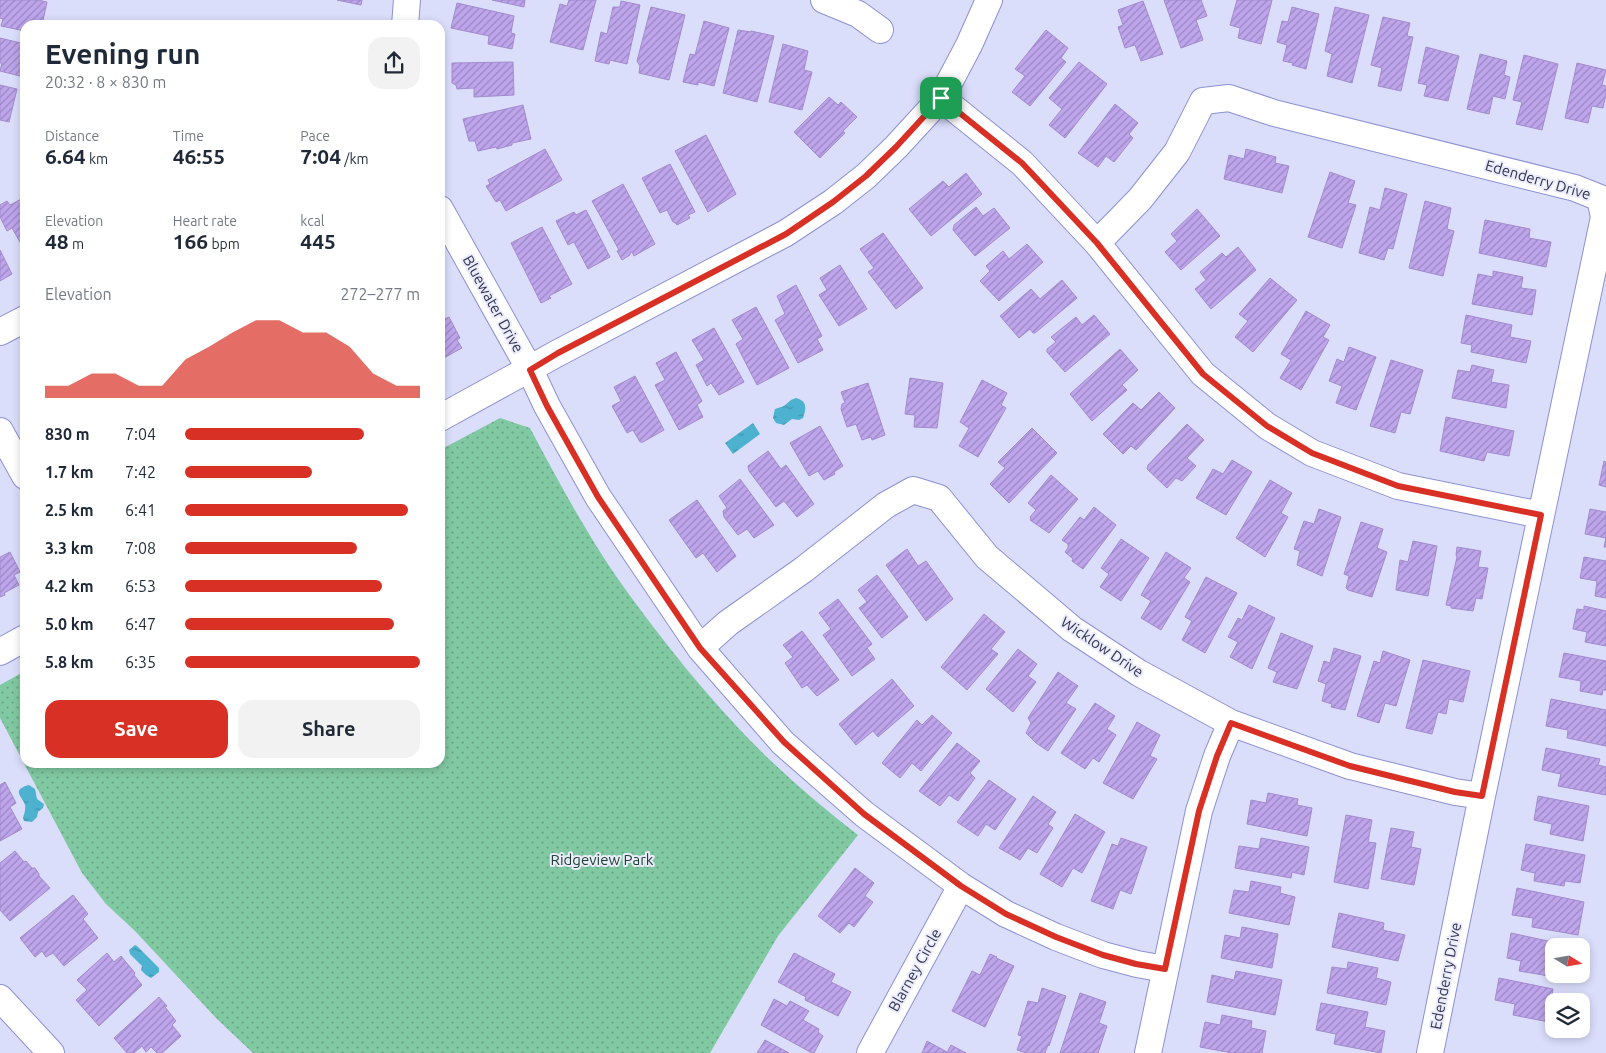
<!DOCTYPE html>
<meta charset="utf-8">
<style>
:root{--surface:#fff;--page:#f2f2f3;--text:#1f2937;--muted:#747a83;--accent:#d93025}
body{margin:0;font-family:Ubuntu,sans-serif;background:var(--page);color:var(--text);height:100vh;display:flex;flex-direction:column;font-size:19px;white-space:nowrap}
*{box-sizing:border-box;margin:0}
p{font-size:16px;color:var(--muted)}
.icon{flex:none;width:28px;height:28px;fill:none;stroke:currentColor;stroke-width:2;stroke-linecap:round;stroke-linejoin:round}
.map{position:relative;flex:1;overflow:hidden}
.drawer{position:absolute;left:20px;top:20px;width:425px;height:748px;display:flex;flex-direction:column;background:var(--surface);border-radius:15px;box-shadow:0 2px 8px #0003}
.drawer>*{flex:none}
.needle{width:32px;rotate:101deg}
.fabs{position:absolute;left:1545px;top:938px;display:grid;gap:10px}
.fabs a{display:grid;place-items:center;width:45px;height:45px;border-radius:10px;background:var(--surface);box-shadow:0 2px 8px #0003;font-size:25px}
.pin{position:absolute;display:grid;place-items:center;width:42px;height:42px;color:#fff;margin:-21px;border-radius:10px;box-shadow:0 2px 8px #0006}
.round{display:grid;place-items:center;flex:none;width:52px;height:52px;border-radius:15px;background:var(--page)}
.headline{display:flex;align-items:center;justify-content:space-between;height:85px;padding:0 25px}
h1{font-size:28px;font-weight:600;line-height:38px}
.figures{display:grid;grid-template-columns:repeat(3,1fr);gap:8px;height:85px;padding:5px 25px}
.figures div{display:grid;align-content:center}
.figures b{font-size:21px;font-weight:600}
.figures small{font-size:14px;font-weight:400}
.figures p{font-size:14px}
.chart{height:140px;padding:10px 25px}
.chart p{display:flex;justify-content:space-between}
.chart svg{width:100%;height:90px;margin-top:5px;fill:var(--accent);opacity:.7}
.cta{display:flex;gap:10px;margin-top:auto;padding:10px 25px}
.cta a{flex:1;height:58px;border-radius:15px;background:var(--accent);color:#fff;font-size:20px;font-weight:600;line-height:58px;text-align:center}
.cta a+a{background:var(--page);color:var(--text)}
ul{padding:0 25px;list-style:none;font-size:16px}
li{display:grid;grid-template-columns:80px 60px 1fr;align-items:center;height:38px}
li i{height:12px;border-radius:6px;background:var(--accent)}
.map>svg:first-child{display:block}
.park{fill:url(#park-dots)}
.water{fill:url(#water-ripples)}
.building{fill:url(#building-hatch);stroke:#a28bcd}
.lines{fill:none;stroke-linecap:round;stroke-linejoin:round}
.minor-casing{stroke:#8b91d3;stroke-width:28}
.minor{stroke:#fff;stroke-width:26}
.route-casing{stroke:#fff;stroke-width:10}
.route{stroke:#d93025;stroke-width:6}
.labels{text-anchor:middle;stroke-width:4;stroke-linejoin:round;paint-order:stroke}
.street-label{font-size:15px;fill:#323450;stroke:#ebecfb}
.park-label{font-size:15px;fill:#1d412f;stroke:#ebecfb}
</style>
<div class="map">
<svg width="1606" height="1053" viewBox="0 0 1606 1053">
<defs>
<pattern id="park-dots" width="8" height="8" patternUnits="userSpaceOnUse" patternTransform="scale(1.25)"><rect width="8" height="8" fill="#81c9a2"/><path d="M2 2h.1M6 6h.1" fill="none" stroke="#6aa486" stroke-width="1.8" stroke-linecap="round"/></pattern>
<pattern id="water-ripples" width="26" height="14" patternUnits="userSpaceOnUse" patternTransform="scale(1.25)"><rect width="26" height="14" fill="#4cb2d0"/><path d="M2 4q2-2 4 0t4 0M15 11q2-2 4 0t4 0" fill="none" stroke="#4092ab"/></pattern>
<pattern id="building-hatch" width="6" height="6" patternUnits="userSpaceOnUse" patternTransform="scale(1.25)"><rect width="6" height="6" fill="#bea5ec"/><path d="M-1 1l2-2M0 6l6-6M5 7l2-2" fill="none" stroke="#9b87c2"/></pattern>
</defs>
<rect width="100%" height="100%" fill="#dbdefb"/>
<path class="park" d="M 500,418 L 530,428 C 557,479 585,531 618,579 C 663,642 713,705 769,759 C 797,786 827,811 858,835 L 778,936 L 710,1053 L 253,1053 L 217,1019 L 135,931 L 106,904 L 82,873 L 0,718 L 0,685 L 25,671 L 25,762 L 440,762 L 440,450 Z"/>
<path class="water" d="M 796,398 C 808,401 806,409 803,418 L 799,420 L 792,419 L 784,425 L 776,423 L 773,418 L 775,409 L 784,406 L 791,400 Z
M 753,423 L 760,434 L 733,454 L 725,443 Z
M 29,785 L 35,789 L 37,799 L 44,804 L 43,808 L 38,812 L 37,817 L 32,822 L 24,821 L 23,818 C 24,814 26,809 25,805 C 23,797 10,790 29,785 Z
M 135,945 L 137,946 L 159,968 L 159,972 L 151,978 L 146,975 L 141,970 L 142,966 L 130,954 L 129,950 Z"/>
<path class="building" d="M 0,0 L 38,0 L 47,2 L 42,25 L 25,25 L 25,31 L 1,26 L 3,19 L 0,18 Z
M 337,0 L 362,0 L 361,5 Z
M 492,0 L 525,0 L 524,7 Z
M 569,0 L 596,0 L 583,50 L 550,42 L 560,4 L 567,6 Z
M 1164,0 L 1201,0 L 1207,16 L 1196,20 L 1203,40 L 1181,48 Z
M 1237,0 L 1272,0 L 1261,44 L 1238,38 L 1240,28 L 1230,25 Z
M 621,1 L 640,5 L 627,64 L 610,60 L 609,64 L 595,61 L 601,32 L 607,34 L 613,7 L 620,7 Z
M 1143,1 L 1163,54 L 1141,61 L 1135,45 L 1125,48 L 1118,27 L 1123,25 L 1118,10 Z
M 457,3 L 514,16 L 511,33 L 515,34 L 512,49 L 488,44 L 489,36 L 451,28 Z
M 651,7 L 685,15 L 669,80 L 639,73 L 640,66 L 637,61 Z
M 1292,7 L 1319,14 L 1306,69 L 1292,65 L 1293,63 L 1283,61 L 1287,45 L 1277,42 L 1282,21 L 1288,22 Z
M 1335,7 L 1369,15 L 1352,83 L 1327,76 L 1332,54 L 1325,51 Z
M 1383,17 L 1410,23 L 1407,36 L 1413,37 L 1401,91 L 1378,86 L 1382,68 L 1371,65 Z
M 704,21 L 729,28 L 714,86 L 698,82 L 698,85 L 683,82 L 690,54 L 695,55 Z
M 738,30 L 751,32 L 751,31 L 774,36 L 757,102 L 723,93 Z
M 1046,30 L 1068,48 L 1061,58 L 1066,62 L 1030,106 L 1012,92 L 1025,76 L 1015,69 Z
M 0,38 L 25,44 L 25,55 L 20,76 L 0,71 L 2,63 L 0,63 Z
M 783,44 L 808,51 L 804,70 L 812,72 L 802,110 L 769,102 Z
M 1426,47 L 1459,56 L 1448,101 L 1424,96 L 1427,85 L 1418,83 Z
M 1480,54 L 1507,61 L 1504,75 L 1510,77 L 1505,99 L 1493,96 L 1489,114 L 1467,109 Z
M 1524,55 L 1558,64 L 1542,130 L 1516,124 L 1522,102 L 1513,100 Z
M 513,62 L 514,95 L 474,97 L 474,88 L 457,89 L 456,85 L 452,83 L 452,63 Z
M 1079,62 L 1107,84 L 1065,138 L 1049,125 L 1062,109 L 1049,98 Z
M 1577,63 L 1606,70 L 1602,85 L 1606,86 L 1606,94 L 1603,108 L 1592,106 L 1588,123 L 1565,118 Z
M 0,85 L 17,89 L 9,122 L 0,120 Z
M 829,97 L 838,105 L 841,102 L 857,117 L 843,131 L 845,133 L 820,158 L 794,132 Z
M 1115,104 L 1138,123 L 1129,134 L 1133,138 L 1114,162 L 1106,156 L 1098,167 L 1078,153 Z
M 523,105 L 531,139 L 512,143 L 512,145 L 497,149 L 496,147 L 478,151 L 475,141 L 469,141 L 463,119 Z
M 706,135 L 736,194 L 708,212 L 675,151 Z
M 545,149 L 562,180 L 506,211 L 500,200 L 496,202 L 486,186 L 490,184 L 488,180 Z
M 1246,149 L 1276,157 L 1275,163 L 1289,166 L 1282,193 L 1224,179 L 1229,155 L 1244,159 Z
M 670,164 L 695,212 L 688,215 L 690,218 L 677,225 L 674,222 L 673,222 L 667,210 L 660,213 L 642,178 Z
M 1330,172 L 1355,181 L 1348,203 L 1356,205 L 1342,248 L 1308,237 Z
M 966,173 L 982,194 L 931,236 L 909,209 L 943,181 L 949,187 Z
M 623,184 L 655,244 L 634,256 L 632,252 L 630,253 L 630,255 L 622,260 L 617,251 L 619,250 L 592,201 Z
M 1385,188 L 1407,194 L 1393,249 L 1388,248 L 1384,260 L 1359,253 L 1370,207 L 1380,210 Z
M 25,197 L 25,251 L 12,228 L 7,231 L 0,217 L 0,205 L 7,201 L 10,205 Z
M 1425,201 L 1451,208 L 1447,229 L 1454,231 L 1443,276 L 1409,268 Z
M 976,207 L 983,216 L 994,208 L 1010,228 L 975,256 L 953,230 L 954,225 Z
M 1197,209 L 1220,236 L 1181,270 L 1165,252 L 1177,241 L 1171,234 Z
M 586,210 L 610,257 L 588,269 L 574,242 L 568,245 L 556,221 L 574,212 L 576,215 Z
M 1485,220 L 1530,229 L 1529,238 L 1551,242 L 1546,267 L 1479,253 Z
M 542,227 L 572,284 L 549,296 L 551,298 L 541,303 L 511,243 Z
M 883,233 L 923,288 L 896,309 L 868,272 L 874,268 L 860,249 Z
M 1027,244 L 1043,262 L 999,301 L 980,281 L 990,271 L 986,266 L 1003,251 L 1009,259 Z
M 1238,247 L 1256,270 L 1211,309 L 1195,289 L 1206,280 L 1200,272 L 1222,253 L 1226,257 Z
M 0,250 L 12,274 L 0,281 Z
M 840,265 L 867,309 L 839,326 L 819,295 L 827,290 L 820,278 Z
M 1493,271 L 1523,277 L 1521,288 L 1536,290 L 1532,315 L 1472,304 L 1478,274 L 1493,277 Z
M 1270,278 L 1297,300 L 1253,352 L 1235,337 L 1248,321 L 1239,314 Z
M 1062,280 L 1077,298 L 1035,333 L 1033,333 L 1030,329 L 1019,338 L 1000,316 L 1031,289 L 1040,299 Z
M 796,285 L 822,336 L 817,339 L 823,350 L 798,363 L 775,320 L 785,314 L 777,296 Z
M 756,307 L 789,368 L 757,385 L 736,344 L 743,339 L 732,320 Z
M 1306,311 L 1330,325 L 1323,337 L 1329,340 L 1301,390 L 1280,378 L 1291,360 L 1281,354 Z
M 1094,315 L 1110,334 L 1065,372 L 1047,352 L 1047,349 L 1056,342 L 1051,337 L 1076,317 L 1082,325 Z
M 1466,315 L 1512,325 L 1510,337 L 1531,341 L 1526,363 L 1471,352 L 1472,345 L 1461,343 Z
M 449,317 L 460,338 L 457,340 L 462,348 L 440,360 L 440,321 Z
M 714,328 L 744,382 L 719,395 L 711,383 L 707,386 L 696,365 L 704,360 L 692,340 Z
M 1349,347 L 1376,357 L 1356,410 L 1336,403 L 1342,386 L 1329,381 L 1337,359 L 1344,362 Z
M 1120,349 L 1138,370 L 1122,385 L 1127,390 L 1092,421 L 1070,394 Z
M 676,352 L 702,401 L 697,405 L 703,417 L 679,430 L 655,385 L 665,380 L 656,363 Z
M 1391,360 L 1423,370 L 1410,414 L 1401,412 L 1395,433 L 1370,426 Z
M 1472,365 L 1494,370 L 1491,382 L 1509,385 L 1506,408 L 1452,398 L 1458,370 L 1470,372 Z
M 635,376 L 664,430 L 643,442 L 640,442 L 633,430 L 627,433 L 612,406 L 621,401 L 614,387 Z
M 910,378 L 943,383 L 937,428 L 914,427 L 915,415 L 905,414 Z
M 982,380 L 1007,393 L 1001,405 L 1006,408 L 978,457 L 959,446 L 969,428 L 960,422 Z
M 868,383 L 885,435 L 872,440 L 871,437 L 862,440 L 856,424 L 847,427 L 841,409 L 842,404 L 845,403 L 841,392 Z
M 1159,392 L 1175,408 L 1136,450 L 1131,446 L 1123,454 L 1103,434 L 1133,403 L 1141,410 Z
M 1446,417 L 1514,431 L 1509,456 L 1487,452 L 1484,461 L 1440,451 Z
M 1187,424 L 1204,440 L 1187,458 L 1196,466 L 1182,481 L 1176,478 L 1167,488 L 1147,469 L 1148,465 Z
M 820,426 L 843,466 L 834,472 L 835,474 L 824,480 L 818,471 L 809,476 L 790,443 Z
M 1032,428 L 1057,453 L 1009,503 L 990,484 L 1005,468 L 998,462 Z
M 768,451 L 781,469 L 786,465 L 814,504 L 797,517 L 784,501 L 776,507 L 749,471 L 748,466 Z
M 1232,460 L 1252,472 L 1226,515 L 1196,498 L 1213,469 L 1223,474 Z
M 1604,461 L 1606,462 L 1606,487 L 1599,485 Z
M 1051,475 L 1078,499 L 1049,533 L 1030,520 L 1031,518 L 1030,517 L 1036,510 L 1028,503 Z
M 740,479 L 774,525 L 754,538 L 747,529 L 738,535 L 724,517 L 723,511 L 727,508 L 719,496 Z
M 1270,480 L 1292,493 L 1281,513 L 1288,517 L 1265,557 L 1236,538 Z
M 697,500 L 736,556 L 717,572 L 703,553 L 696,558 L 669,520 Z
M 1094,507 L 1116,525 L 1083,569 L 1072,561 L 1073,559 L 1065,552 L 1068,548 L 1068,544 L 1062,540 L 1080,517 L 1084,520 Z
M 1319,509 L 1341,517 L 1322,576 L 1297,565 L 1300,551 L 1294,549 L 1304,521 L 1314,524 Z
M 1590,509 L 1606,512 L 1606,547 L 1604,547 L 1606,538 L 1585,534 Z
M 1361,522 L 1383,529 L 1377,548 L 1387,552 L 1372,597 L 1348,590 L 1346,588 L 1349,576 L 1344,574 Z
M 1121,539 L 1149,558 L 1121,601 L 1100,587 L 1109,574 L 1101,568 Z
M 1413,541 L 1437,546 L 1428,596 L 1396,590 L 1400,560 L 1408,562 Z
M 1457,547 L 1481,551 L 1478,567 L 1488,568 L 1482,599 L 1476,598 L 1473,611 L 1451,608 L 1451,606 L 1446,605 L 1457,557 L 1456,555 Z
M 907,549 L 918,566 L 926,561 L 953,599 L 926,621 L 886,565 Z
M 10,552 L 20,572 L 14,575 L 19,585 L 4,593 L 5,595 L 0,597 L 0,557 Z
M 1166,552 L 1191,568 L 1184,578 L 1190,582 L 1161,630 L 1141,618 L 1151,601 L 1141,595 Z
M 1584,557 L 1606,561 L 1606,598 L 1595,596 L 1597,581 L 1580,578 Z
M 877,575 L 908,617 L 882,638 L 859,608 L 867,602 L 858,590 Z
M 1206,577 L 1237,593 L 1205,653 L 1182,640 L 1192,621 L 1185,617 Z
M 838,599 L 872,644 L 867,648 L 875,659 L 852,676 L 823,635 L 831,629 L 819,613 Z
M 1249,605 L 1275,618 L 1252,669 L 1230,657 L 1238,642 L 1228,637 L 1238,618 L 1242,620 Z
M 1584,606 L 1606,611 L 1606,646 L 1585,642 L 1587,632 L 1573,629 L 1577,609 L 1584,610 Z
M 984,614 L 1005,632 L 991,649 L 998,654 L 967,690 L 941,667 Z
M 802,631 L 839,680 L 817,696 L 807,685 L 802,688 L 785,663 L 793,657 L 783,645 Z
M 1281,633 L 1313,646 L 1297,689 L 1273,682 L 1277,672 L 1268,668 Z
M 1334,648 L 1361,656 L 1345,710 L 1331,707 L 1332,704 L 1322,701 L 1326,684 L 1318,681 L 1324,661 L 1330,663 Z
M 1018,649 L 1037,664 L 1028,676 L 1036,682 L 1013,712 L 986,689 Z
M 1383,651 L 1410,660 L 1396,706 L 1385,703 L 1379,723 L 1357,716 L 1374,661 L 1380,663 Z
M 1564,653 L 1606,661 L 1606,690 L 1603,690 L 1602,695 L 1580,691 L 1581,681 L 1559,677 Z
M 1423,660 L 1470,671 L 1463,702 L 1449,699 L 1446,714 L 1438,712 L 1432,734 L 1406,728 Z
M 1058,672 L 1078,686 L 1066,703 L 1076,709 L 1048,751 L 1036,743 L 1026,733 L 1031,723 L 1028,718 Z
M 892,679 L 914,706 L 878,737 L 873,731 L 856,745 L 839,724 Z
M 1551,699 L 1606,710 L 1606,746 L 1567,738 L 1568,730 L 1546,726 Z
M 1095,703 L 1115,716 L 1107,729 L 1116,735 L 1099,762 L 1093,758 L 1085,769 L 1061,753 Z
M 932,715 L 952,733 L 921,771 L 912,763 L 900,778 L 882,763 L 917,720 L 922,725 Z
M 1137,722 L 1160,735 L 1150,756 L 1157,759 L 1133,799 L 1103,783 Z
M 957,743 L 980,761 L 970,773 L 975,778 L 958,801 L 949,795 L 940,806 L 919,791 Z
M 1546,748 L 1600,759 L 1598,765 L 1606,767 L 1606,795 L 1558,786 L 1561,774 L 1542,770 Z
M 989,780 L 1016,799 L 995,830 L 986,824 L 978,836 L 957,822 Z
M 5,782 L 16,803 L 10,807 L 22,829 L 0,841 L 0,785 Z
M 1268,793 L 1298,799 L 1297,805 L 1312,808 L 1307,836 L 1247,824 L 1251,800 L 1266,803 Z
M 1033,796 L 1056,812 L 1048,824 L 1053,828 L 1037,853 L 1028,848 L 1020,860 L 999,848 Z
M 1538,796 L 1589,806 L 1583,841 L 1550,834 L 1552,824 L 1534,820 Z
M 1075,814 L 1105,832 L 1082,873 L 1073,868 L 1062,887 L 1040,874 Z
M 1346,815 L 1372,820 L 1368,842 L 1376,843 L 1368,889 L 1334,882 Z
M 1391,828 L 1414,832 L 1411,847 L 1421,849 L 1414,885 L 1381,879 Z
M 1121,838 L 1147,847 L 1131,894 L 1120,890 L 1113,909 L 1091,901 L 1112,844 L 1118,846 Z
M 1261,838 L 1309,847 L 1304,875 L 1292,872 L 1291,878 L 1235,868 L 1239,846 L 1259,849 Z
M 1526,844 L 1585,855 L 1580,883 L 1565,881 L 1564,886 L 1534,881 L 1535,873 L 1521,870 Z
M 15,851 L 24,862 L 26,861 L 32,868 L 35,868 L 39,874 L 39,876 L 50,888 L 10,921 L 0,910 L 0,863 Z
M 855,868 L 874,883 L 865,896 L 873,902 L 854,927 L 849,923 L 840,933 L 818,916 Z
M 1251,881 L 1281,887 L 1280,893 L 1295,897 L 1289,925 L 1229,913 L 1234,890 L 1249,892 Z
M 1517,888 L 1584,902 L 1578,935 L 1532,927 L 1533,918 L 1512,915 Z
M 73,895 L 88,914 L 83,919 L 98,938 L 64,966 L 53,953 L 46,957 L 42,951 L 35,957 L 20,938 Z
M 1339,913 L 1384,923 L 1383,930 L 1405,935 L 1398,961 L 1332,947 Z
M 1242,927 L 1278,934 L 1272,968 L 1221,958 L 1225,935 L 1240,938 Z
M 1511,933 L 1571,946 L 1554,946 L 1554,971 L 1550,970 L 1549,976 L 1519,971 L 1521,961 L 1507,958 Z
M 107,953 L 114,962 L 121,956 L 135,973 L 134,975 L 142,985 L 99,1026 L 76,1000 L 87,990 L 77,980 Z
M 794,953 L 835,974 L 831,982 L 851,992 L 838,1016 L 805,1000 L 806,997 L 778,982 Z
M 990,954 L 997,957 L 996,958 L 1014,966 L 985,1027 L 952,1011 L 972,971 L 980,975 Z
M 1348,962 L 1378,968 L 1376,978 L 1391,982 L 1386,1005 L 1327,993 L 1332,967 L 1347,969 Z
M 1236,971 L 1282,980 L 1275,1015 L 1207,1002 L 1212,975 L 1234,980 Z
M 1499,978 L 1553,989 L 1552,995 L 1566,998 L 1565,1001 L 1554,1001 L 1554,1023 L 1513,1015 L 1515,1004 L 1495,1000 Z
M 1042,988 L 1066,996 L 1049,1046 L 1048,1045 L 1045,1053 L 1026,1053 L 1017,1050 L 1022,1036 L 1018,1035 L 1028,1001 L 1038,1003 Z
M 1080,993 L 1106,1002 L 1099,1023 L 1107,1026 L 1098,1053 L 1060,1053 Z
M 159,997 L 167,1006 L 165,1007 L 176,1021 L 172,1025 L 181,1036 L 162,1053 L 157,1053 L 151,1047 L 146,1052 L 142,1046 L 134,1053 L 127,1053 L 114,1038 Z
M 774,999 L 787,1006 L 790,1001 L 809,1011 L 803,1020 L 819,1029 L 818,1032 L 823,1036 L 814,1053 L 812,1053 L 761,1025 Z
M 1321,1003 L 1368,1012 L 1365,1027 L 1385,1031 L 1381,1053 L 1334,1044 L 1336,1034 L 1316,1030 Z
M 1222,1015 L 1252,1021 L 1251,1028 L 1266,1031 L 1262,1053 L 1232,1053 L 1200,1047 L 1205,1022 L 1220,1025 Z
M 765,1040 L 789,1053 L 757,1053 Z
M 927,1041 L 947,1052 L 951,1045 L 966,1053 L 922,1053 Z"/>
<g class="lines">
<defs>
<path id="minor" d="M 824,0 L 858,14 L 880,30
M 405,25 L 407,0
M 941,98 L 1022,163 L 1097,243 L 1203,374 L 1267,426 L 1312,453 L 1398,486 L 1541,515
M 440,209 L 530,370 L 547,406 L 598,497 L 700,648 L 783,743 L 864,814 L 961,886 L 1006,914 L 1056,937 L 1103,955 L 1137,964 L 1165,969
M 1097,243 L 1140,199 L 1177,152 L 1203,101 L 1229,98 L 1274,113 L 1575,188 L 1600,198 L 1604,217 L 1482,796 L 1430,1053
M 0,332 L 25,319
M 440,418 L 558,353 L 786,233 L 833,202 L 866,176 L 896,147 L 941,98 L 969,45 L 989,0
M 0,431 L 25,476
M 700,648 L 728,623 L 803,570 L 886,505 L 913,490 L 939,498 L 987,557 L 1072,629 L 1139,673 L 1231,723 L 1350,766 L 1455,792 L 1482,796
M 0,652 L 25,638
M 0,998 L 51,1053
M 870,1053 L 961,886
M 1148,1053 L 1199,811 L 1217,756 L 1231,723"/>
</defs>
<use href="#minor" class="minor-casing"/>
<use href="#minor" class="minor"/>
</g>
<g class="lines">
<defs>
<path id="route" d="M 941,98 L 1022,163 L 1097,243 L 1203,374 L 1267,426 L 1312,453 L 1398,486 L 1541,515 L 1482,796 L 1455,792 L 1350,766 L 1231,723 L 1217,756 L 1199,811 L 1165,969 L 1136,964 L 1103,955 L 1056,937 L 1006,914 L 961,886 L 864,814 L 784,742 L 700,648 L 598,497 L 547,406 L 530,370 L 558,353 L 786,234 L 833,202 L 866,176 L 896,147 Z"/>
</defs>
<use href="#route" class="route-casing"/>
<use href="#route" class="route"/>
</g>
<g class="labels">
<g class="street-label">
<text transform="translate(1538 180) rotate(16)" y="5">Edenderry Drive</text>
<text transform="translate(493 304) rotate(61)" y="5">Bluewater Drive</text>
<text transform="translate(1102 647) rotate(34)" y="5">Wicklow Drive</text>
<text transform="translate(915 970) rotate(-61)" y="5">Blarney Circle</text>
<text transform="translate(1446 976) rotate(-79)" y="5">Edenderry Drive</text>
</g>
<g class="park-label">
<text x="602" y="865">Ridgeview Park</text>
</g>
</g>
</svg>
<div class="fabs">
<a><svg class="needle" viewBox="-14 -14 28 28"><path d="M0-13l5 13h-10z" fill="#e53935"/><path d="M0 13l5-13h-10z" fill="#747a83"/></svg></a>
<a><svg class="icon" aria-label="layers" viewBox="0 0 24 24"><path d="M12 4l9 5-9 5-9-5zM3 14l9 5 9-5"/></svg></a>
</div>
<div class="pin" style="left:941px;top:98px;background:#1e9e55"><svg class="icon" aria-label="arrive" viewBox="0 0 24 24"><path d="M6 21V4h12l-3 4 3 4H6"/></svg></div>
<section class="drawer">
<div class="headline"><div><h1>Evening run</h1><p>20:32 · 8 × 830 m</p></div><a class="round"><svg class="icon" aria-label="share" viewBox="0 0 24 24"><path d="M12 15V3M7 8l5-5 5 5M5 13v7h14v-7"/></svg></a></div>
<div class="figures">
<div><p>Distance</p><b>6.64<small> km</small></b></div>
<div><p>Time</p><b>46:55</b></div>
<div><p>Pace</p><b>7:04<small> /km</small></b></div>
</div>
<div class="figures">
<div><p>Elevation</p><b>48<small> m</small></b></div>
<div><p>Heart rate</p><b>166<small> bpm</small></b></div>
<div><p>kcal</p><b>445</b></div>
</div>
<div class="chart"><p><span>Elevation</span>272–277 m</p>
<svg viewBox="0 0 160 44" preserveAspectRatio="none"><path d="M0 44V38L10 38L20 32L30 32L40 38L50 38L60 25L70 19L80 12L90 6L100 6L110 12L120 12L130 19L140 32L150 38L160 38V44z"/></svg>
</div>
<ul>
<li><b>830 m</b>7:04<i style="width:76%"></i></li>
<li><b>1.7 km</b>7:42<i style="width:54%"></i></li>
<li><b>2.5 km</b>6:41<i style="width:95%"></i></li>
<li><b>3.3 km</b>7:08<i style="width:73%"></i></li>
<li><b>4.2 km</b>6:53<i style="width:84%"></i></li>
<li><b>5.0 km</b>6:47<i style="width:89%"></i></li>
<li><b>5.8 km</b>6:35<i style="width:100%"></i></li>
</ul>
<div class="cta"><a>Save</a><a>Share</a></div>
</section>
</div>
